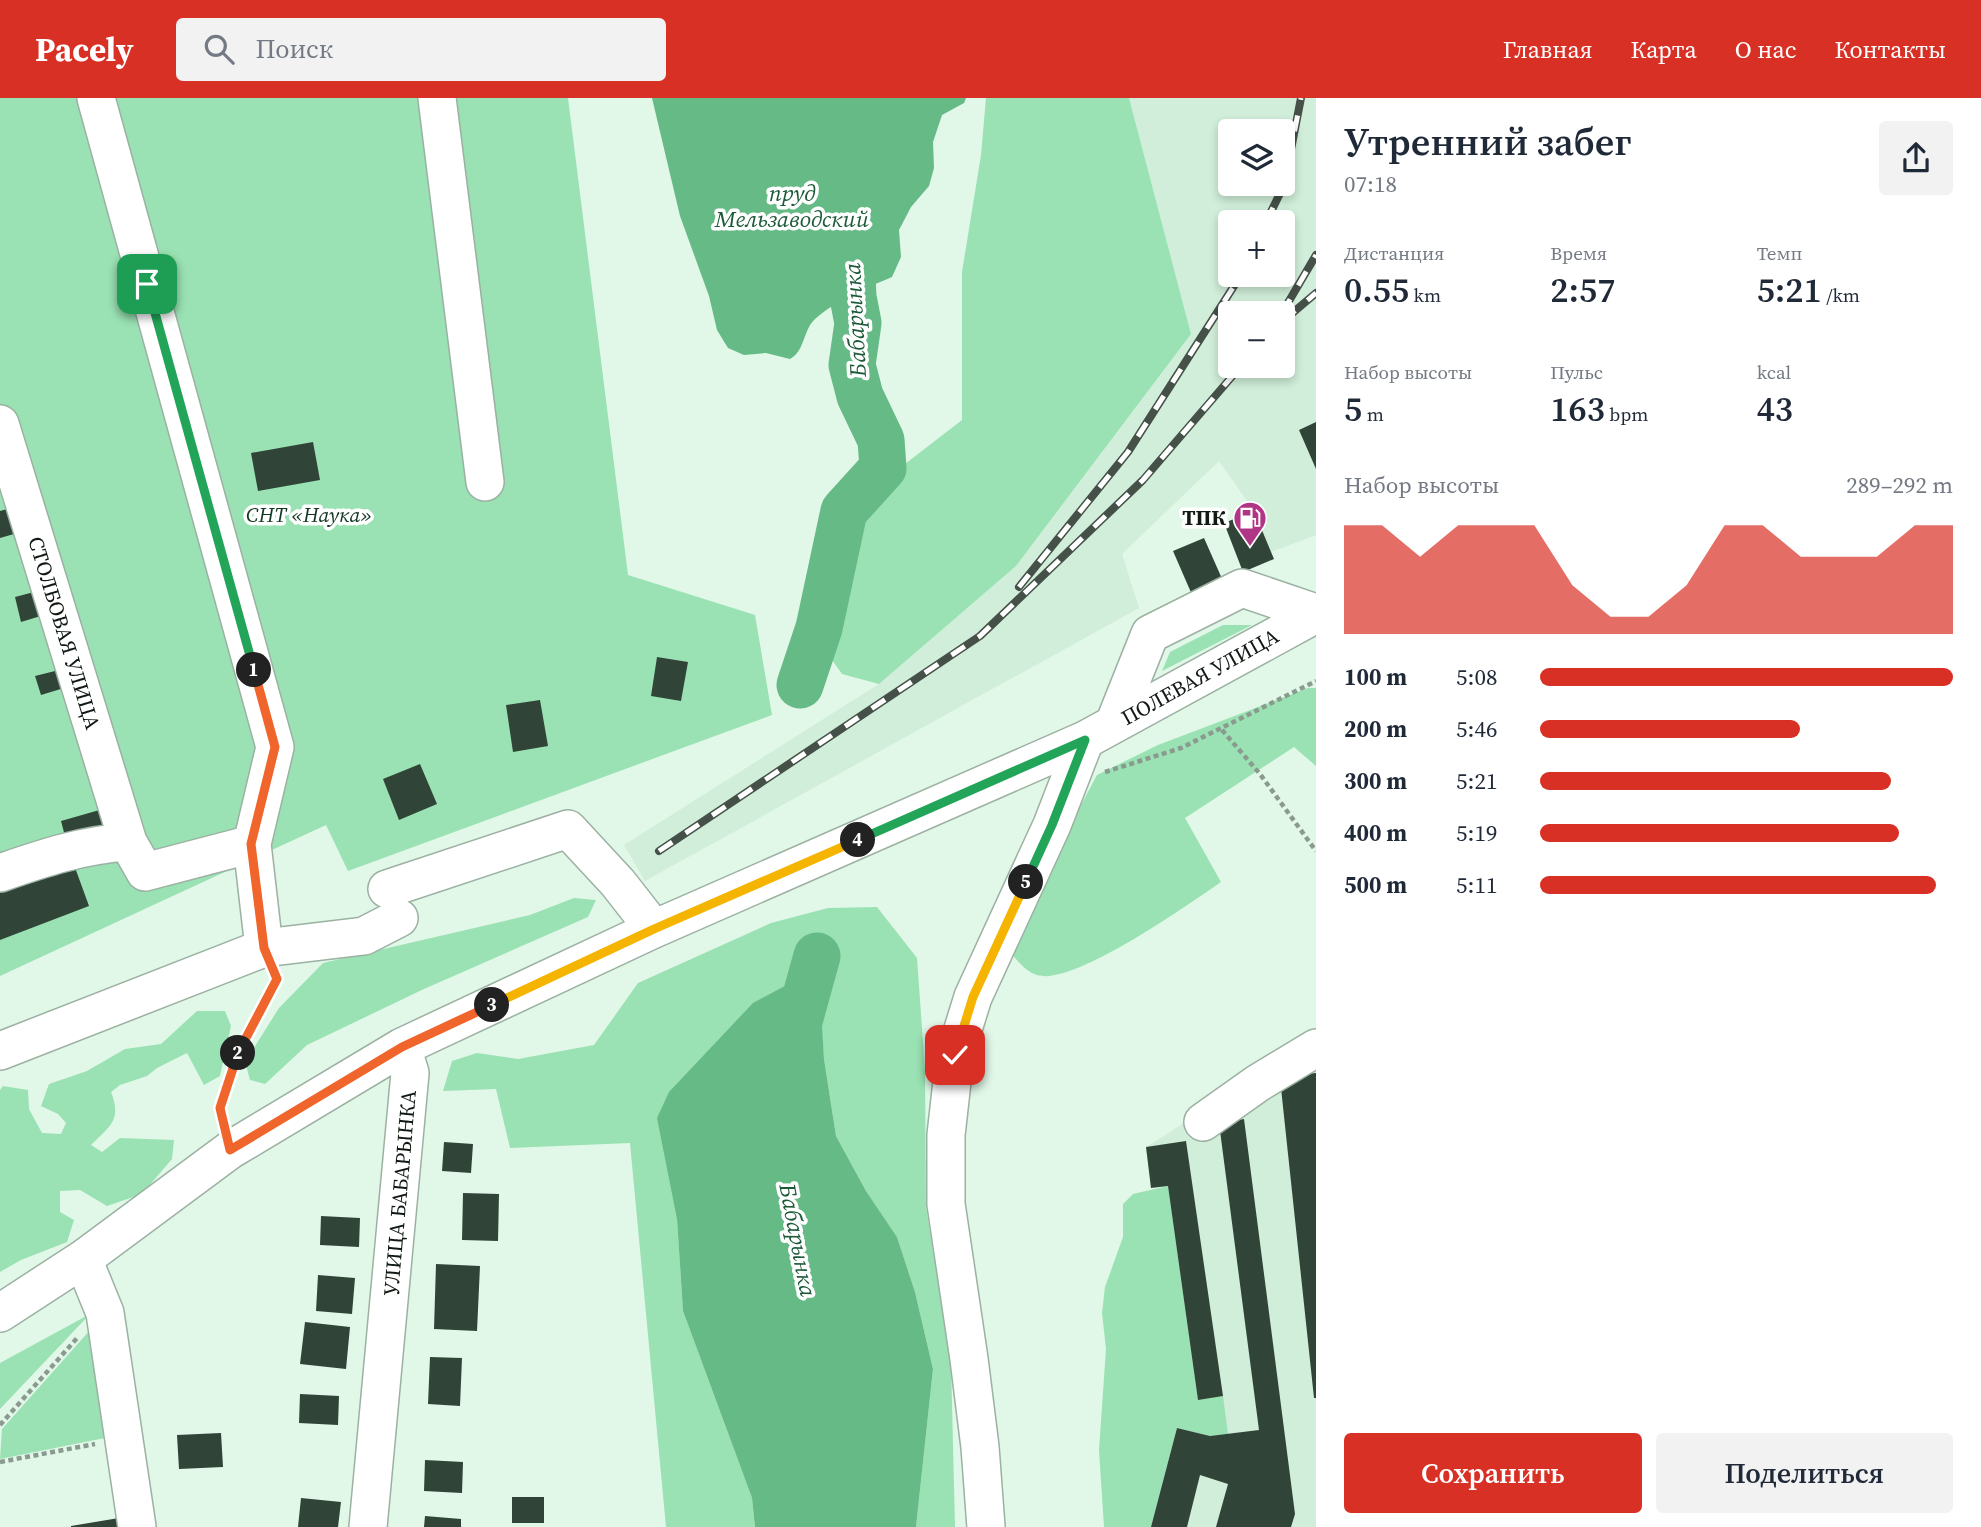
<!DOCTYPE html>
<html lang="ru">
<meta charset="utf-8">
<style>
:root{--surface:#fff;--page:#f2f2f3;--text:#1f2937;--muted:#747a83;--accent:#d93025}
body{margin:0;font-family:"Source Serif 4",serif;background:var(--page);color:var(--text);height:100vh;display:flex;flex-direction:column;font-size:26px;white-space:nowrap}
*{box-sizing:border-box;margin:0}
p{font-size:23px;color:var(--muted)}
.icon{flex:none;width:38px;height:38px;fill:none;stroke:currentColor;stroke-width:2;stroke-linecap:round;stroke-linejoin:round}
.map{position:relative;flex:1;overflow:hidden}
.details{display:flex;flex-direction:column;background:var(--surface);width:665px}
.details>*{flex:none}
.tools{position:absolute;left:1218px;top:21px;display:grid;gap:14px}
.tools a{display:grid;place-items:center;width:77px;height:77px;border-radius:7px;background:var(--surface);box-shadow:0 4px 10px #0003;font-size:35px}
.pin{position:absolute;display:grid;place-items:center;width:60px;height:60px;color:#fff;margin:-30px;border-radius:14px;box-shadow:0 4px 10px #0006}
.km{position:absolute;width:35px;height:35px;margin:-18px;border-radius:50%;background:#222;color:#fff;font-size:19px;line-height:35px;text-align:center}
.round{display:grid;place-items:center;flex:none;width:74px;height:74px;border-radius:7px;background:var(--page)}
.headline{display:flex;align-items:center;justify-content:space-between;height:119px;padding:0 28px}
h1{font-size:38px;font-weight:600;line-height:52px}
.figures{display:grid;grid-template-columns:repeat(3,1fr);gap:10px;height:119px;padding:7px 28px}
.figures div{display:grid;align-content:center}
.figures b{font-size:35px;font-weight:600}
.figures small{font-size:19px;font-weight:400}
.figures p{font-size:19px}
.chart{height:196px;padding:14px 28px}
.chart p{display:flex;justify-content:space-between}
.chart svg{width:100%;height:126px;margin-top:7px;fill:var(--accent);opacity:.7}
.primary-button{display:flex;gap:14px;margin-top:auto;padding:14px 28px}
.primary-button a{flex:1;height:80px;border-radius:7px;background:var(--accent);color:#fff;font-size:28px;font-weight:600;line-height:80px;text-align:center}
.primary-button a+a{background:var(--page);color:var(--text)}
ul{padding:0 28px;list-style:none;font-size:23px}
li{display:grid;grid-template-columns:112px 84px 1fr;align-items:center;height:52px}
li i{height:18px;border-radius:9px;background:var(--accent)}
header{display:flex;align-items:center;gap:42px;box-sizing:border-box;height:98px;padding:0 35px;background:var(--accent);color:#fff}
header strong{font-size:33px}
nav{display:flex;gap:38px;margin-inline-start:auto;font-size:24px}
.search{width:490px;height:63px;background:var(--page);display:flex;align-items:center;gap:18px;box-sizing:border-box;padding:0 24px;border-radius:7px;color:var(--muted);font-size:26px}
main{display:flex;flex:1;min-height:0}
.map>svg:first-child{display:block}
.built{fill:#d0eed9;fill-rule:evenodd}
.green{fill:#9ae2b3}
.water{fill:#65ba86}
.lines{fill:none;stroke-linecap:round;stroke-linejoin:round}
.river{stroke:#65ba86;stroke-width:47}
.building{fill:#314438}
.minor-casing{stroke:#9bb1a2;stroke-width:40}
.path{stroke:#8a9a8f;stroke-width:4.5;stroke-dasharray:5 3.5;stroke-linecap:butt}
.minor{stroke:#fff;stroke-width:37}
.rail-casing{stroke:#455048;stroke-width:8}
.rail{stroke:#fff;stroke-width:5;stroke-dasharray:16;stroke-linecap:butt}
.split-1-casing{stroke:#fff;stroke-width:14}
.split-2-casing{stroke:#fff;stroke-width:14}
.split-3-casing{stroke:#fff;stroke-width:14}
.split-4-casing{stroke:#fff;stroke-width:14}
.split-5-casing{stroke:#fff;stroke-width:14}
.split-6-casing{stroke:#fff;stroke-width:14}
.split-1{stroke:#22a559;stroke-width:9}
.split-2{stroke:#f0652b;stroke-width:9}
.split-3{stroke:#f0652b;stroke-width:9}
.split-4{stroke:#f5b400;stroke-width:9}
.split-5{stroke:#22a559;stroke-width:9}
.split-6{stroke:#f5b400;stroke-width:9}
.labels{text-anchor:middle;stroke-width:7;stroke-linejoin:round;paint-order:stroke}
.park-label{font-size:21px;font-style:italic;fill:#143823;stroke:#fff}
.poi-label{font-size:21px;font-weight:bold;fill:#111913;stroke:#fff;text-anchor:end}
.street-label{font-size:21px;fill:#111913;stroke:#fff}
.water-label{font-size:23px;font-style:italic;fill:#1c5a38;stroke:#fff}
</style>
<header>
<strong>Pacely</strong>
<div class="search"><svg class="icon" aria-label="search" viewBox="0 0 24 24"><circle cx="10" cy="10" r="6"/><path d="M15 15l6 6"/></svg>Поиск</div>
<nav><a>Главная</a><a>Карта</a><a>О нас</a><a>Контакты</a></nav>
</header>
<main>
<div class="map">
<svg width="1316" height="1429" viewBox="0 0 1316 1429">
<rect width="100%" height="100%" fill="#e1f7e8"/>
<path class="built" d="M 1129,0 L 1316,0 L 1316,437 L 1271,454 L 1254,413 L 1219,363 L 1122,456 L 1139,510 L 645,783 L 624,747 L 879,586 L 1016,468 L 1191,236 ZM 1230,33 L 1283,33 L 1283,86 L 1230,86 ZM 1230,124 L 1283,124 L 1283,177 L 1230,177 ZM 1230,215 L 1283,215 L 1283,268 L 1230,268 Z
M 1316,941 L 1316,1429 L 1151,1429 L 1177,1330 L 1210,1338 L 1198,1302 L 1167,1088 L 1151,1090 L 1146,1049 Z"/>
<path class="green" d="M 0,0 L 568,0 L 628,477 L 755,517 L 772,617 L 348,773 L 326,727 L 0,878 Z
M 986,0 L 1129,0 L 1191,236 L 1016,468 L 879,586 L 842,576 L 825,552 L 852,420 L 892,376 L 962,322 L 962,174 L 981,57 Z
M 1223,527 L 1252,527 L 1162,573 L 1170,554 Z
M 1308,590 L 1316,590 L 1316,668 L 1294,649 L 1185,720 L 1221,784 C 1189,806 1072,889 1037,877 C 1027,874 1019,864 1012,857 L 1020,821 L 1097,677 L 1158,647 Z
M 574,800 L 596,802 L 588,819 L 424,891 L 307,947 L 265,986 L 250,982 L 245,964 L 279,910 L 323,865 L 530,817 Z
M 877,809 L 917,860 L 925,972 L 926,1109 L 951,1264 L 955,1429 L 916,1429 L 933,1271 L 915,1194 L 897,1139 L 866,1093 L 836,1038 L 824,961 L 819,893 L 677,1121 L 683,1213 L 752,1400 L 755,1429 L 666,1429 L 630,1045 L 510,1050 L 496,991 L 443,993 L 452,963 L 477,955 L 518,961 L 594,947 L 638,885 L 771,825 L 828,810 Z
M 197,913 L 225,913 L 231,928 L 220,978 L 204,987 L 187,955 L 157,970 L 147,978 L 120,987 L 111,994 C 122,1022 110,1028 91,1047 L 102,1054 L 120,1040 L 174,1042 L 172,1061 L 142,1096 L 107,1108 L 80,1092 L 60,1093 L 60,1114 L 74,1122 L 67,1144 L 21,1162 L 0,1174 L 0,992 L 3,988 L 28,992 L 29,1011 L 42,1035 L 61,1036 L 66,1025 L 58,1016 L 41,1008 L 49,986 L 87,973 L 125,951 L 161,946 Z
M 1168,1088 L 1198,1301 L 1223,1298 L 1228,1336 L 1210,1338 L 1177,1330 L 1151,1429 L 1104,1429 L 1099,1352 L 1106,1251 L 1102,1215 L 1105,1189 L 1123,1139 L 1123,1106 L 1133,1096 Z
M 90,1216 L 0,1311 L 0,1265 Z
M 91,1231 L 110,1339 L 0,1361 L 2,1331 Z"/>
<path class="water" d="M 652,0 L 966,0 L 964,5 L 942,17 L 933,44 L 934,70 L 929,88 L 911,109 L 899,132 L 901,159 L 892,179 C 868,189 835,203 815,221 C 803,232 805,253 790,261 L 766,255 L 744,257 L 728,250 L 717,232 L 709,198 L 680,118 Z
M 794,883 L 820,893 L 824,961 L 836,1038 L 866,1093 L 897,1139 L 915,1194 L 933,1271 L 916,1429 L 755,1429 L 752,1400 L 683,1213 L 677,1121 L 657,1020 L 669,994 L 753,905 Z"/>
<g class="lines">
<path class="river" d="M 800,587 L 819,530 L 844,413 L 883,370 L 881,342 L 860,298 L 852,267 L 858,225 L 853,199 L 850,132
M 791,952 L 817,858"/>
</g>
<path class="building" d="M 1316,324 L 1316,371 L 1299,332 Z
M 313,344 L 320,382 L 258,393 L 251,355 Z
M 14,409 L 21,434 L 0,440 L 0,413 Z
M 1254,413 L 1274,461 L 1243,474 L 1224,425 Z
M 1204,440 L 1227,492 L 1196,506 L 1173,453 Z
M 38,493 L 44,517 L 21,524 L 15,499 Z
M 657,559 L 688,564 L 681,603 L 651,598 Z
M 59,572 L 64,590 L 41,597 L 35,578 Z
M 540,602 L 548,648 L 513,654 L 506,607 Z
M 420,666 L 437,706 L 399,722 L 383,681 Z
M 103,711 L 108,730 L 66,742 L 61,723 Z
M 73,764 L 89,808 L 0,842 L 0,791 Z
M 1316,975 L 1316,1300 L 1314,1300 L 1281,990 L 1306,976 Z
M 1244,1021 L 1295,1416 L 1291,1429 L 1216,1429 L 1228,1386 L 1200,1377 L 1187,1429 L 1151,1429 L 1177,1330 L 1210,1338 L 1259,1332 L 1219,1025 Z
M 1186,1043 L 1223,1298 L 1198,1302 L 1168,1088 L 1151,1090 L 1146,1049 Z
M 444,1044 L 473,1046 L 471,1075 L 442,1073 Z
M 463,1095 L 499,1096 L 498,1143 L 462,1142 Z
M 321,1118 L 360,1120 L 359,1149 L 320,1147 Z
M 436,1166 L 480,1168 L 477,1233 L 434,1231 Z
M 318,1177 L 355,1180 L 352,1216 L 316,1213 Z
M 305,1224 L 350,1229 L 346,1271 L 300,1266 Z
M 430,1259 L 462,1260 L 460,1308 L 428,1306 Z
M 300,1296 L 339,1298 L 338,1327 L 299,1325 Z
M 221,1335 L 223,1369 L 179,1371 L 177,1337 Z
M 425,1362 L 463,1364 L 462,1395 L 424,1393 Z
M 512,1399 L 544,1399 L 544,1425 L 512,1425 Z
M 301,1400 L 341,1404 L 338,1429 L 298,1429 Z
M 425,1418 L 461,1421 L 461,1429 L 424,1429 Z
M 119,1420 L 121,1429 L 71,1429 L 71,1428 Z"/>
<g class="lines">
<defs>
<path id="minor" d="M 96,0 L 275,649 L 252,746 L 264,850
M 437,0 L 485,384
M 0,326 L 128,744
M 1114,626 L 1150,536 L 1242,490 L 1316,515
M 0,775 C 43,760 82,747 128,744 L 145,774 L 252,746
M 387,791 L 568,731 L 618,785 L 654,831
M 0,953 L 264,850 L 364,838 L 399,820
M 1203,1024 L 1258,985 L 1316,950
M 83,1161 L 105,1215 L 137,1429
M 0,1215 L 83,1161 L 230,1052 L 402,949 L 654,831 L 1085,642 L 1316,516
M 368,1429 L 410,975 L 402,949
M 986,1429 L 980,1349 L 969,1261 L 946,1106 L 946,1037 L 955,957 L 973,899 L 1052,727 L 1085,642"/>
</defs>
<use href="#minor" class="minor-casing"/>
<path class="path" d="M 1222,632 L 1260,676 L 1316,753
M 1105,674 L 1181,650 L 1316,583
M 222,1020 C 214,985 261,914 277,881
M 0,1327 L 78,1239
M 0,1364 L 95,1346"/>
<use href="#minor" class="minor"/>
<defs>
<path id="rail" d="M 1266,124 L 1284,87 L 1301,0
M 1282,215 L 1316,157
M 1283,223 L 1316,195
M 1019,489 L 1128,354 L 1241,177
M 659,753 L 980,538 L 1143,382 L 1241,268"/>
</defs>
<use href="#rail" class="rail-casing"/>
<use href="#rail" class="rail"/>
</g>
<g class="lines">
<defs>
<path id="split-1" d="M 147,186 L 254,572"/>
<path id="split-2" d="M 238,955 L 277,881 L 264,850 L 251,746 L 275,649 L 254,572"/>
<path id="split-3" d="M 238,955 L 220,1010 L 230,1052 L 402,949 L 492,907"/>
<path id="split-4" d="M 492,907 L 654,831 L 858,742"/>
<path id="split-5" d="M 858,742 L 1085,642 L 1052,727 L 1026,784"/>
<path id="split-6" d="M 955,957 L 973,899 L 1026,784"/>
</defs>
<use href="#split-1" class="split-1-casing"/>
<use href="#split-2" class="split-2-casing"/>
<use href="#split-3" class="split-3-casing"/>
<use href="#split-4" class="split-4-casing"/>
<use href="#split-5" class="split-5-casing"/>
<use href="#split-6" class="split-6-casing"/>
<use href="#split-1" class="split-1"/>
<use href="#split-2" class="split-2"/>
<use href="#split-3" class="split-3"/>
<use href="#split-4" class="split-4"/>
<use href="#split-5" class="split-5"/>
<use href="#split-6" class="split-6"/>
</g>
<defs>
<symbol id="fuel-pin" viewBox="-11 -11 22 30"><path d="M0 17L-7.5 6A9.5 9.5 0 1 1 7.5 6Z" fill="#b13585" stroke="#fff"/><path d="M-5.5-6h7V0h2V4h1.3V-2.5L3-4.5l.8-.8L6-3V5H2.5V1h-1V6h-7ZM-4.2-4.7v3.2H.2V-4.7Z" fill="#fff"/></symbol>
</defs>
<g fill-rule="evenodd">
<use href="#fuel-pin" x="1231" y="401" width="38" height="52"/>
</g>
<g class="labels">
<g class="park-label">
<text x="309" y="424">СНТ «Наука»</text>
</g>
<g class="poi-label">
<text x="1226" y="427">ТПК</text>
</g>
<g class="street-label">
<text transform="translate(64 535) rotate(73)" y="7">СТОЛБОВАЯ УЛИЦА</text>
<text transform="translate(1200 579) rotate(-29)" y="7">ПОЛЕВАЯ УЛИЦА</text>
<text transform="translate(400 1095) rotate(-85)" y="7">УЛИЦА БАБАРЫНКА</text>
</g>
<g class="water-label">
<text x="792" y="103">пруд<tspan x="792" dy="26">Мельзаводский</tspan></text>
<text transform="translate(855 222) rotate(-93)" y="8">Бабарынка</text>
<text transform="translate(798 1142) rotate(79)" y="8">Бабарынка</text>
</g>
</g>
</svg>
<div class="tools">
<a><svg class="icon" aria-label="layers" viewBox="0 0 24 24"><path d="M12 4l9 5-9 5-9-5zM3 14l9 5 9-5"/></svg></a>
<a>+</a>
<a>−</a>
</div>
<div class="pin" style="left:147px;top:186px;background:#1e9e55"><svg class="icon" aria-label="arrive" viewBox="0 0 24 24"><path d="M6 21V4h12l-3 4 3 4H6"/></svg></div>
<div class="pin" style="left:955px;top:957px;background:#d93025"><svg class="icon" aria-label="check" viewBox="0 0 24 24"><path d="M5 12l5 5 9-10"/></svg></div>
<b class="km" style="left:254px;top:572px">1</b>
<b class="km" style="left:238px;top:955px">2</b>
<b class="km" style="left:492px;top:907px">3</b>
<b class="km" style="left:858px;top:742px">4</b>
<b class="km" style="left:1026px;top:784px">5</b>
</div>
<section class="details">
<div class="headline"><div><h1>Утренний забег</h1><p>07:18</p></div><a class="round"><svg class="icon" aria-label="share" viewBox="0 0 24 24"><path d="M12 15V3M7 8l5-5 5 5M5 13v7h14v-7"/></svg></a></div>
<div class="figures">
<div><p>Дистанция</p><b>0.55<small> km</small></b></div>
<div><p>Время</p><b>2:57</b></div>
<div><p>Темп</p><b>5:21<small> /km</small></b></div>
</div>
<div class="figures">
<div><p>Набор высоты</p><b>5<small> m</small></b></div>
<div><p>Пульс</p><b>163<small> bpm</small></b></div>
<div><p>kcal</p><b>43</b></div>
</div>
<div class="chart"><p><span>Набор высоты</span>289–292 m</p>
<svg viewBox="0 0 160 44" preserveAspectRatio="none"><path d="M0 44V6L10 6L20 17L30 6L40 6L50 6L60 27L70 38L80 38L90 27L100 6L110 6L120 17L130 17L140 17L150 6L160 6V44z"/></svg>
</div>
<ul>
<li><b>100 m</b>5:08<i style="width:100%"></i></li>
<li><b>200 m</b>5:46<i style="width:63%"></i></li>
<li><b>300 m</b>5:21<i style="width:85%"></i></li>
<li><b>400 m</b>5:19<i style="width:87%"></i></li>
<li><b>500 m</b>5:11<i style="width:96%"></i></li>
</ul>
<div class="primary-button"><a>Сохранить</a><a>Поделиться</a></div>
</section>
</main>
